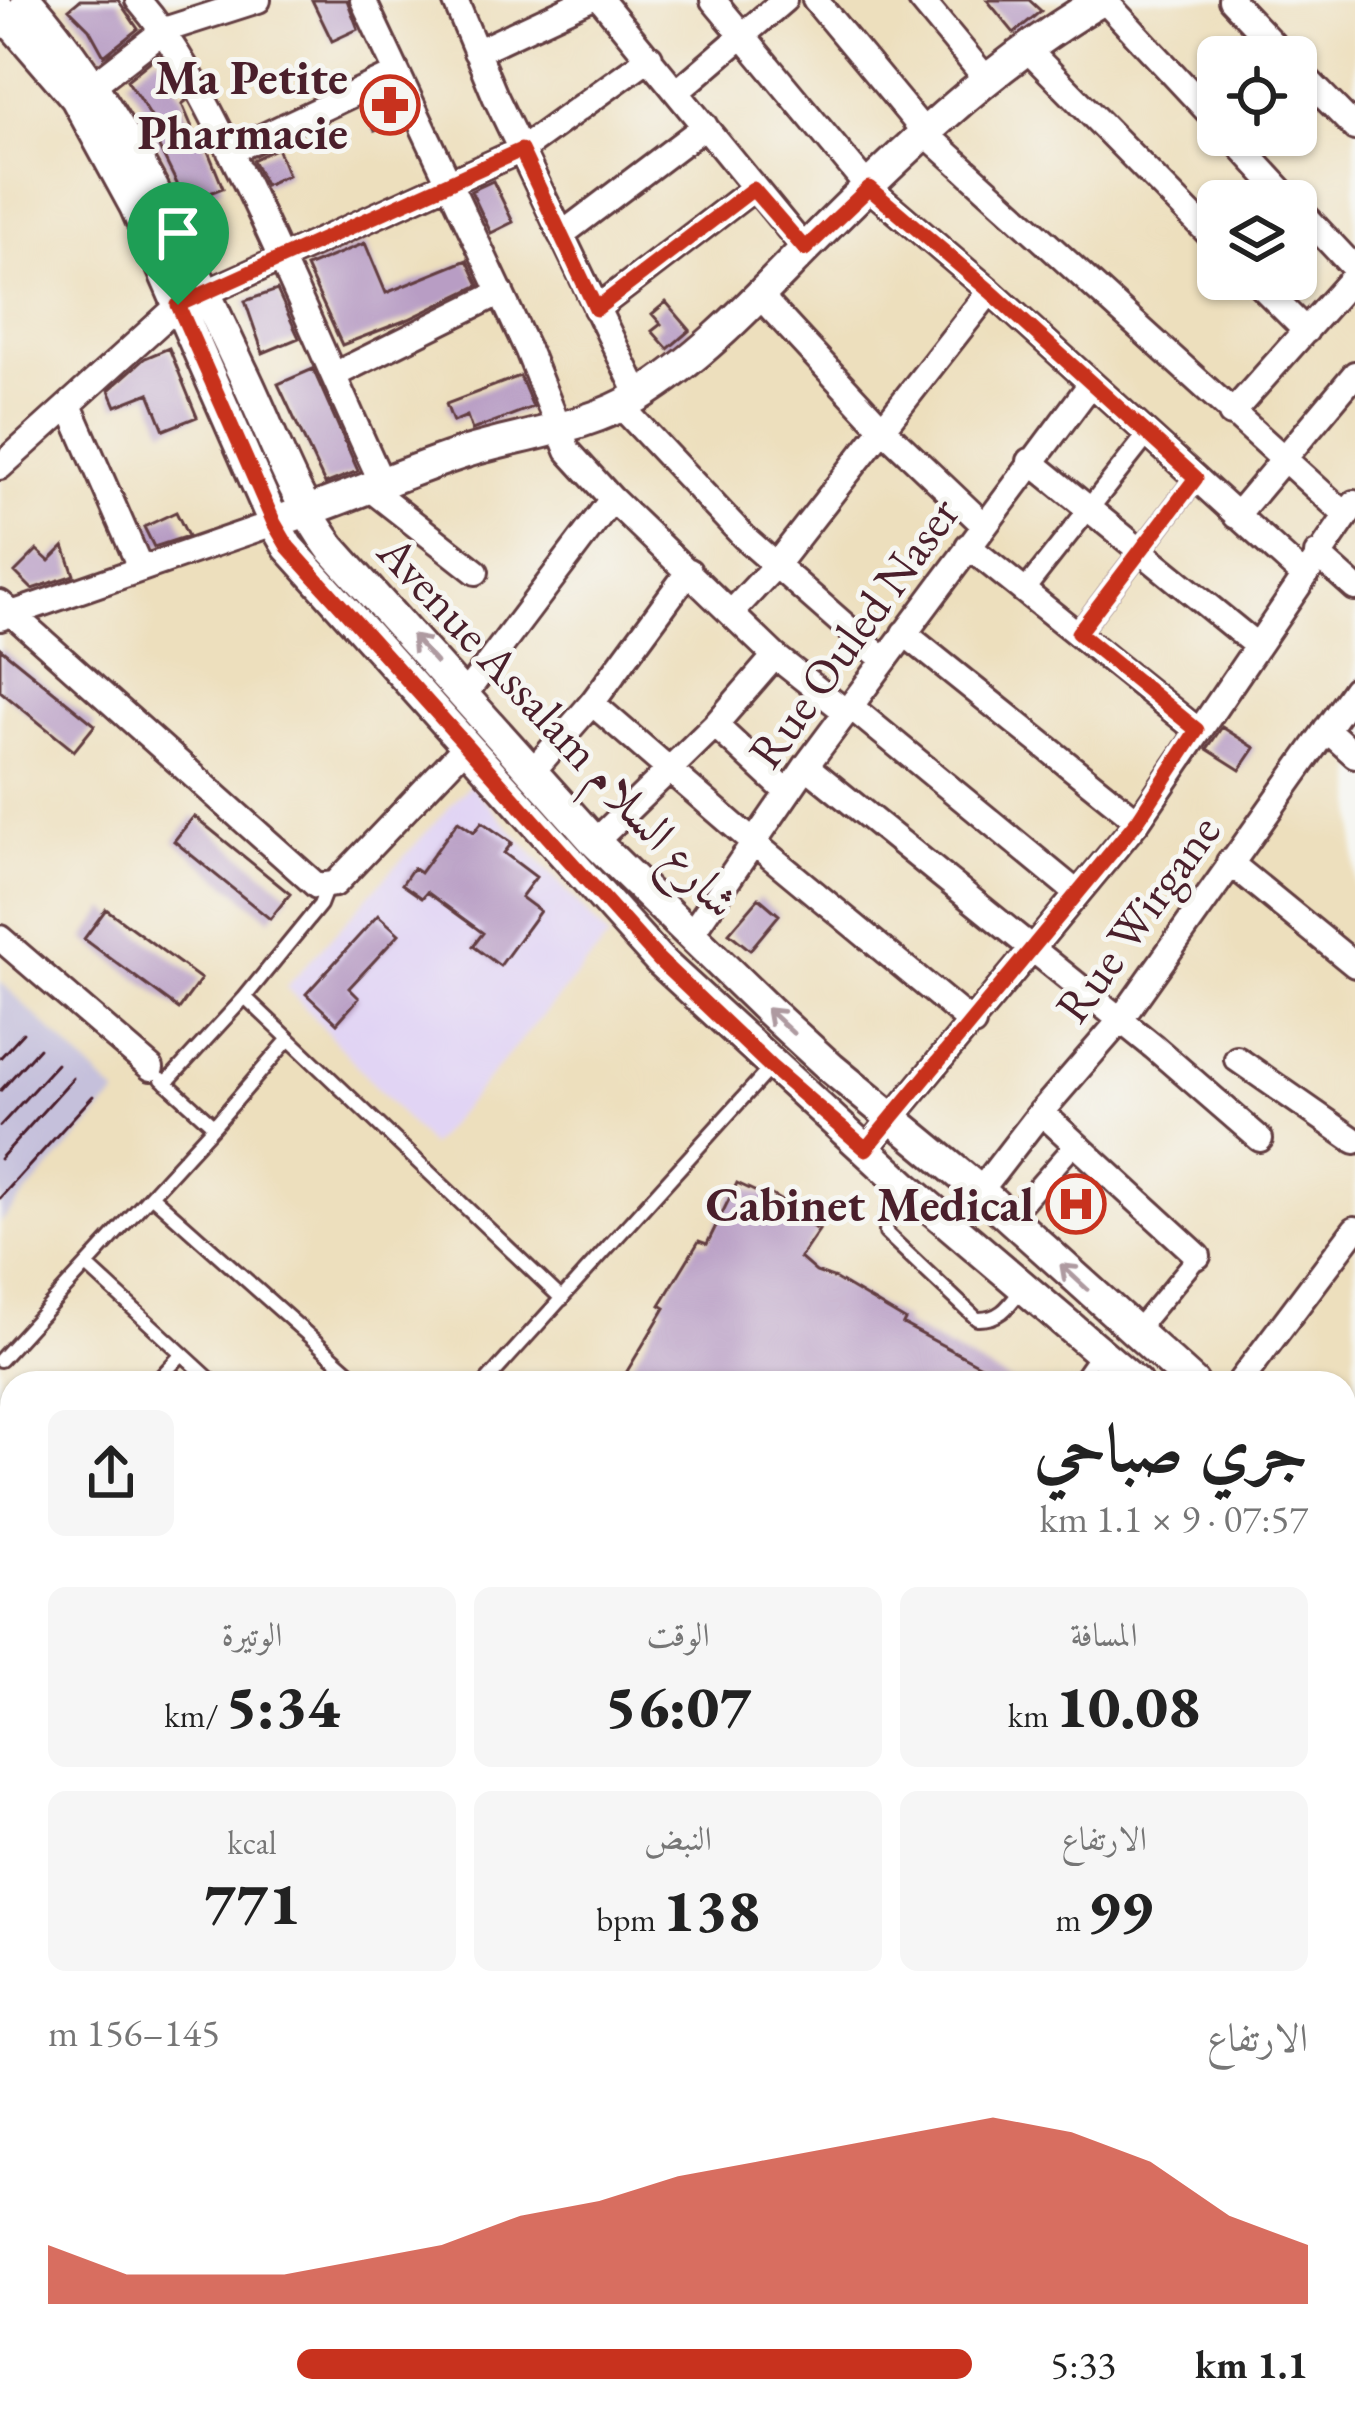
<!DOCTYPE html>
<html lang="ar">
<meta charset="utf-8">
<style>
:root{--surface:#fff;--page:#f6f6f6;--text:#222;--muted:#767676;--accent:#c8321e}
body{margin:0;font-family:"EB Garamond",Amiri,serif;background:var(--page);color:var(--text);direction:rtl;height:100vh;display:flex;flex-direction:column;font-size:45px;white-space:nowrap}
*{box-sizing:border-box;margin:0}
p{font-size:39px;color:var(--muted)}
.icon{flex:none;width:66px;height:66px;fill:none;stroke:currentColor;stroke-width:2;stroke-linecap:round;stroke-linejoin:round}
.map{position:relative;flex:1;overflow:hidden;direction:ltr}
.drawer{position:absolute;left:0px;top:1371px;width:1356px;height:1062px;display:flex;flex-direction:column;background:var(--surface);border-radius:36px 36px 0 0;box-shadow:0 3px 9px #0004;direction:rtl}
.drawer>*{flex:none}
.fabs{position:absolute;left:1197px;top:36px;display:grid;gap:24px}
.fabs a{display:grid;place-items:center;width:120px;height:120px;border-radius:18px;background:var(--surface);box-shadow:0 3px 9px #0004;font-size:60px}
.pin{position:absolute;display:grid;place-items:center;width:102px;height:102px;color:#fff;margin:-123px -51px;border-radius:50% 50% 50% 0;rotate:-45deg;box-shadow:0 0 12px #0007}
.pin .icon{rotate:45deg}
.round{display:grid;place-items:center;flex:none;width:126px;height:126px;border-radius:18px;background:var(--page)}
.summary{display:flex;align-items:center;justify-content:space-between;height:204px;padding:0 48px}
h1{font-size:66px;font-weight:800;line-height:90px}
.stats{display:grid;grid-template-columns:repeat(3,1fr);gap:18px;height:204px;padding:12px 48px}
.stats div{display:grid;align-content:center;border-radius:18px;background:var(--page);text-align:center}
.stats b{font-size:60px;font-weight:800}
.stats small{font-size:33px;font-weight:400}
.stats p{font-size:33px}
.chart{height:336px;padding:24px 48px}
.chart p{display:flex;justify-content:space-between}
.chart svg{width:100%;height:216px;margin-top:12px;fill:var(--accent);opacity:.7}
ul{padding:0 48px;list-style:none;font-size:39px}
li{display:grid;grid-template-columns:192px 144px 1fr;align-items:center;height:90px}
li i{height:30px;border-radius:15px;background:var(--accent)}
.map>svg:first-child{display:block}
.built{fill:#e1d4f4}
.industrial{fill:#c5c0db}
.green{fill:#c3d577;stroke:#867a51;stroke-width:3}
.building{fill:#b89dc4}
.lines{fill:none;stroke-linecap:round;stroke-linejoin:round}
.service-casing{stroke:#623c41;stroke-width:18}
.pedestrian-casing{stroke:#623c41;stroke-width:24}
.minor-casing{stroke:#623c41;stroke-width:30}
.tertiary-casing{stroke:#623c41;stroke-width:36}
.secondary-casing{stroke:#623c41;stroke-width:39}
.service{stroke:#fff;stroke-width:12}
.pedestrian{stroke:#fff;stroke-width:18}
.minor{stroke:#fff;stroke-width:24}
.tertiary{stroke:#fff;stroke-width:30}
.secondary{stroke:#fff;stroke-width:33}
.tram{stroke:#4a1f2b;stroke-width:3}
.oneway{stroke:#ae9aa0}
.route-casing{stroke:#fff;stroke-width:24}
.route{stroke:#c8321e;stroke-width:15}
.labels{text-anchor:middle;stroke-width:10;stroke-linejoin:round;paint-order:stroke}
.poi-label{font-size:48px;font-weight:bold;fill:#4a1f2b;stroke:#f6f6f2;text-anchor:end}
.street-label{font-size:48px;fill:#4a1f2b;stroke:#f6f6f2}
</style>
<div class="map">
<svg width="1355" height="2433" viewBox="0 0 1355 2433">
<rect width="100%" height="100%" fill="#f6f6f2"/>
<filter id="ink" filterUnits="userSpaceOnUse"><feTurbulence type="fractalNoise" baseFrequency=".00833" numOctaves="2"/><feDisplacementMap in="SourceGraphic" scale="24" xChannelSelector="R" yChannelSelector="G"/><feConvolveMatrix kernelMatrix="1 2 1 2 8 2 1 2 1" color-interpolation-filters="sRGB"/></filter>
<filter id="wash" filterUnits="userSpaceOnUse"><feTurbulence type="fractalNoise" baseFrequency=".004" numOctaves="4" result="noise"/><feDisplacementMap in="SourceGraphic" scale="48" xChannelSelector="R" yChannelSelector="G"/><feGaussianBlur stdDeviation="2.7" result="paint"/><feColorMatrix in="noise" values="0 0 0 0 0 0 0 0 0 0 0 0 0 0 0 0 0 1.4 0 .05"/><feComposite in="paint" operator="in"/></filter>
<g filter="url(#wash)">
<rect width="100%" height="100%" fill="#eddfbd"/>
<path class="built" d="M 470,784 L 609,938 L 430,1146 L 286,987 Z
M 687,2421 L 906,2421 L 900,2433 L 711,2433 Z"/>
<path class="industrial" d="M 0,981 L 117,1095 L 0,1223 Z"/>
<path class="green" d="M 1355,2341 L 1355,2433 L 1280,2433 L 1290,2421 L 1344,2421 L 1344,2354 Z"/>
<g id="blocks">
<path class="building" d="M 80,0 L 118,0 L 138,29 L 104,56 L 89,29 L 69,9 Z
M 312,0 L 347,0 L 358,29 L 332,41 Z
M 987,0 L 1029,0 L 1041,11 L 1014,33 Z
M 158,55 L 186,101 L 182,104 L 198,141 L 203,139 L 223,188 L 186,202 L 153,135 L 161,132 L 127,80 Z
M 389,95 L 401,119 L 375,131 L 363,107 Z
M 277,148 L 288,175 L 265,185 L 253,160 Z
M 493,181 L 513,222 L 491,233 L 471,191 Z
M 365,243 L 386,293 L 467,260 L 479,285 L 409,319 L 342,345 L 306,267 Z
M 277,290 L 299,338 L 263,353 L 245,301 Z
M 666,302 L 690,330 L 668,349 L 652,331 L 661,324 L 652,314 Z
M 169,348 L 197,417 L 164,430 L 149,393 L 116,406 L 109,390 L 145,358 Z
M 313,369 L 358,471 L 325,484 L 278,384 Z
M 520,376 L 533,407 L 472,430 L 467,416 L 453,422 L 446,404 Z
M 176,512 L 188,536 L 154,547 L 144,527 Z
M 64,546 L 74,575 L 32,589 L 15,572 L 37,550 L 49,561 Z
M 0,648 L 95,725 L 74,751 L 0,691 Z
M 1222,727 L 1255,748 L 1240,770 L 1207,749 Z
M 194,816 L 290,894 L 270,919 L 174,841 Z
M 458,821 L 474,832 L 482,822 L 512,843 L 504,853 L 536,877 L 521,897 L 540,911 L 500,966 L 473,946 L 483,933 L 427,892 L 422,898 L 402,884 L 413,868 L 420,873 Z
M 759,898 L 779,915 L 750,950 L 729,933 Z
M 106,909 L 201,979 L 179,1009 L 84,939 Z
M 378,915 L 399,934 L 349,988 L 359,998 L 337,1023 L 306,994 Z
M 737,1183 L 763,1195 L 765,1191 L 800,1212 L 798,1220 L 819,1230 L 800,1258 L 816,1272 L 836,1279 L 905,1320 L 903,1324 L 1013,1383 L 620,1383 L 665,1308 L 660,1305 L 699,1241 L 707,1244 Z
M 1069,1184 L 1097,1205 L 1083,1223 L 1055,1202 Z"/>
</g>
</g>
<g filter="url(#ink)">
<use href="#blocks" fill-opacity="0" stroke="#623c41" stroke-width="3"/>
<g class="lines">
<defs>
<path id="service" d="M 245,997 L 320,905 L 327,887
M 162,1079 L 214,1126
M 166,1083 L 245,997 L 562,1299
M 905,1188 L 887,1213 L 886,1233 L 977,1319 C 1002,1320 1010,1304 1024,1286
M 151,1195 L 362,1383
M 87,1266 L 214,1383
M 0,1360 L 214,1126 L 288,1040
M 155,1383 L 182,1354
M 485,1383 L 770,1068
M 1076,1383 L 1097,1353
M 0,1545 L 12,1532
M 1344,1647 L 1355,1656
M 0,1667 L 12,1678
M 0,1919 L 12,1906
M 601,2421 L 622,2433
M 241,2433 L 247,2421"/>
<path id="pedestrian" d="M 1024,591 L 1147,435
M 1078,633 L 1196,478
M 1010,1218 L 1076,1143
M 1134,1333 L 1198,1256"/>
<path id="minor" d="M 138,0 C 182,51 211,113 241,173 C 291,275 334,380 382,483
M 363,0 L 528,351 L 568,451 L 612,499 L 775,656 L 846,712
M 455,0 L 495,96 L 639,396
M 601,0 L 805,249
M 713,0 L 869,188 L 990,291 L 1303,575
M 815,0 L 927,135 L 1346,515
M 921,0 L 988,81
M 1104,0 L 1218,122
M 1231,0 L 1285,57
M 1028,50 L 1218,243
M 476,52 L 587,0
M 1296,68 L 1355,128
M 678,91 L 784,0
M 78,97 L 164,30 L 258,0
M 1230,135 L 1291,201
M 230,152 L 395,74
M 1296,206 L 1355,269
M 561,235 L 705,126
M 1254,279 L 1306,331
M 760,296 L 884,430 L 984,525
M 596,309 L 753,189
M 336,374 L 501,292
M 69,405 L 140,567
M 620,405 L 744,537 L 884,660
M 1231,414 L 1355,275
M 1030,461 L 1256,645
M 0,467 L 179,305 L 521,150 L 650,57
M 369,488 L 476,572
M 1236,516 L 1355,374
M 968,546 L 1197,730
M 1317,554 L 1355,588
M 0,603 L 317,886 L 335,884 L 468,744
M 731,613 L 775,566 L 990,291
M 0,618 L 274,523
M 904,633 L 1138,821
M 465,694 L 612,499
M 592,703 L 754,843 L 973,1024
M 850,706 L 1077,893
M 715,725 L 787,792
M 1326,729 L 1355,755
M 806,766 L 1154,1047 L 1260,1139
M 531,773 L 592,703 L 689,571
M 595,842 L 715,725 L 775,656
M 1229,862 L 1355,965
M 691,934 L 806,766 L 1090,385
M 0,938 L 151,1068
M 1237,1059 L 1355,1141
M 1041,1112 L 1198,1256
M 866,1149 L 1138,821 L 1355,503
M 980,1191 L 1041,1112 L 1119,1022 L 1355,689
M 1239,1383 L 1355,1229
M 1344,1482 L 1355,1468
M 0,2325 L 12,2332
M 41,2433 L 48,2421"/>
<path id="tertiary" d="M 27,0 C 123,110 182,244 244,375 C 272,433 292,496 331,548 L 595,842 L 768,1010 L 831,1068 L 980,1191 L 1193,1383
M 0,10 L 76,98 L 135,206 L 274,523 L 288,547 L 659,960 L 906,1187 L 1136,1383
M 287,518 C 348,498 406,471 466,452 C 523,435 589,427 639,396 C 701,358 753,302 803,251 C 890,163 994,61 1102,0
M 1344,1517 L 1355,1526
M 1344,1565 L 1355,1574
M 0,2137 L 12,2144
M 0,2173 L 12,2180
M 420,2421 L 440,2433
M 504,2421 L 525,2433
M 140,2433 L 146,2421
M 320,2433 L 326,2421"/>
<path id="secondary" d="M 1344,2252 L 1355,2239
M 1344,2329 L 1355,2316
M 1192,2433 L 1200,2421
M 1256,2433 L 1265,2421"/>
</defs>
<use href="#service" class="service-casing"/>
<use href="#pedestrian" class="pedestrian-casing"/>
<use href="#minor" class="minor-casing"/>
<use href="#tertiary" class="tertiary-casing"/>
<use href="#secondary" class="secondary-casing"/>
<use href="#service" class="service"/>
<use href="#pedestrian" class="pedestrian"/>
<use href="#minor" class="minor"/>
<use href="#tertiary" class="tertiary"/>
<use href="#secondary" class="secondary"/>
<path class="tram" d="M 0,1058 L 23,1033
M 0,1091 L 39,1048
M 0,1126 L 57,1064
M 0,1159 L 73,1078
M 0,1198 L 93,1096"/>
</g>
<defs><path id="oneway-shaft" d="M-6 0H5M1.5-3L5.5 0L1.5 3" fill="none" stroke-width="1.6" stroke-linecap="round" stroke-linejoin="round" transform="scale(3)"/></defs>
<g class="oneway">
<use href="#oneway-shaft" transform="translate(424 649) rotate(-132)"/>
<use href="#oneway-shaft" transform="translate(780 1021) rotate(-137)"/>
<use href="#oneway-shaft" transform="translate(1074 1277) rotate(-137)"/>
</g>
</g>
<g class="lines" filter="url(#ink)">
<defs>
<path id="route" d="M 521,150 L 596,309 L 753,189 L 805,249 L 869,188 L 990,291 L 1196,478 L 1078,633 L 1197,730 L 1138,820 L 866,1149 L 771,1067 L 659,960 L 288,547 L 274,523 L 178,305 Z"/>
</defs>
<use href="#route" class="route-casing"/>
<use href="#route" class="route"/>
</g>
<defs>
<symbol id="pharmacy-ring" viewBox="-11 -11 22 22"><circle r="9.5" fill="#f6f6f2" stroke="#c8321e" stroke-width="1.5"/><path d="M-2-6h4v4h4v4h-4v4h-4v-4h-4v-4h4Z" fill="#c8321e"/></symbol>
<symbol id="hospital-ring" viewBox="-11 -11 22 22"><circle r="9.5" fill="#f6f6f2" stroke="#c8321e" stroke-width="1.5"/><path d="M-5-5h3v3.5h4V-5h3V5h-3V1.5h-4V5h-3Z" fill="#c8321e"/></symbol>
</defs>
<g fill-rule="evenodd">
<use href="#pharmacy-ring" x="357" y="72" width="66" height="66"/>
<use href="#hospital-ring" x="1043" y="1171" width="66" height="66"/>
</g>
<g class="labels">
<g class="poi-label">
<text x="348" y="94">Ma Petite<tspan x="348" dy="55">Pharmacie</tspan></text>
<text x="1034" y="1221">Cabinet Medical</text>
</g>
<g class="street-label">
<text transform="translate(853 632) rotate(-54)" y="17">Rue Ouled Naser</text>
<text transform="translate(559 726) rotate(47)" y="17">Avenue Assalam شارع السلام</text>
<text transform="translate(1137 918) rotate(-54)" y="17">Rue Wirgane</text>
</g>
</g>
</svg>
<div class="fabs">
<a><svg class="icon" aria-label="locate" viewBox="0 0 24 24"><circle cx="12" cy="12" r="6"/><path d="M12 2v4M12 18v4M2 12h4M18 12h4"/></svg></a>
<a><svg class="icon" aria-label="layers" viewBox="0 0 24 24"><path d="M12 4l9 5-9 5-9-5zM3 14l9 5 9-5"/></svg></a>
</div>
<div class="pin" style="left:178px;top:305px;background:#1e9e55"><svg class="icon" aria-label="arrive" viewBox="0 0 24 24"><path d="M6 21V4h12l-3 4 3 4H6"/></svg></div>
<section class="drawer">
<div class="summary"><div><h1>جري صباحي</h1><p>07:57 · 9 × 1.1 km</p></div><a class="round"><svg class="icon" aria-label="share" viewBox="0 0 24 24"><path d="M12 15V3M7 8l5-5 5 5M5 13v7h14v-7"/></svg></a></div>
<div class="stats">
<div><p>المسافة</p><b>10.08<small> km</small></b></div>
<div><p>الوقت</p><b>56:07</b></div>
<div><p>الوتيرة</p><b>5:34<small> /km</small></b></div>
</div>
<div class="stats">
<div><p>الارتفاع</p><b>99<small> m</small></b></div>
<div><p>النبض</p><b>138<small> bpm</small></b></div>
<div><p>kcal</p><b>771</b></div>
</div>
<div class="chart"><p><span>الارتفاع</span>145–156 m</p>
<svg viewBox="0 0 160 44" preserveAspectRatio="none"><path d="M0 44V32L10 38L20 38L30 38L40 35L50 32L60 26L70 23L80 18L90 15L100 12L110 9L120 6L130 9L140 15L150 26L160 32V44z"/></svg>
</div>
<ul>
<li><b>1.1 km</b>5:33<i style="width:73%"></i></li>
</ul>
</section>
</div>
